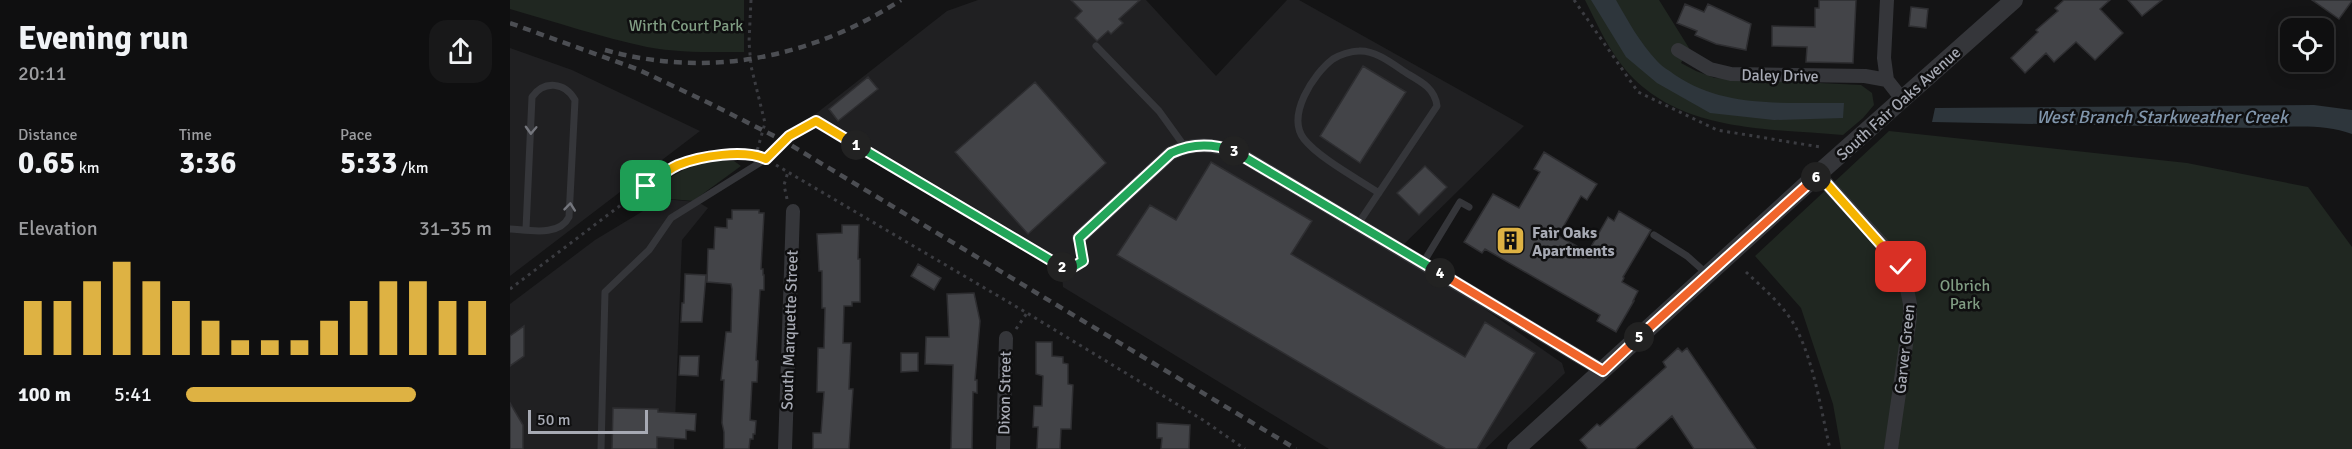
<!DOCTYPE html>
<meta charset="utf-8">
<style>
:root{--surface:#0f0f10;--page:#181819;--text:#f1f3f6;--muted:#9b9c9f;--line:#2f2f30;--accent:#deb243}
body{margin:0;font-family:Signika,sans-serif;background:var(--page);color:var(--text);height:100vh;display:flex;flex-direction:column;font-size:22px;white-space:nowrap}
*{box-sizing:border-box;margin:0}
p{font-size:20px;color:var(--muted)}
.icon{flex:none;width:33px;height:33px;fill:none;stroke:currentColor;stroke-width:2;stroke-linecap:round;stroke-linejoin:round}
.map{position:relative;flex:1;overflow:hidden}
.sheet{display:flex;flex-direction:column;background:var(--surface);width:510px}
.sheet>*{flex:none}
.tools{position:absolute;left:1770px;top:18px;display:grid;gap:12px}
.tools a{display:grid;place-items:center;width:54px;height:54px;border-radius:12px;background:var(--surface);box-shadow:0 3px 15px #0003,0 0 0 2px var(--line);font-size:30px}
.scale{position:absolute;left:18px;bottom:15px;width:120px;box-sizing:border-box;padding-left:6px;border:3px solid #a7aab4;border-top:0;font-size:16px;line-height:21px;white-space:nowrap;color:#a7aab4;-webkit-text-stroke:4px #0f0f10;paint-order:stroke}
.pin{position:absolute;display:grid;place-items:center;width:51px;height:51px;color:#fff;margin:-26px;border-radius:12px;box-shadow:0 3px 9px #0006}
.km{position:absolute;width:30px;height:30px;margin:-15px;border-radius:50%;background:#222;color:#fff;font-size:16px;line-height:30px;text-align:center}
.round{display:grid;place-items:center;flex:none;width:63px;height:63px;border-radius:18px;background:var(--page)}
.head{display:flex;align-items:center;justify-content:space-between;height:102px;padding:0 18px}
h1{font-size:33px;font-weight:700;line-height:45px}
.figures{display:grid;grid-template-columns:repeat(3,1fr);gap:9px;height:102px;padding:6px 18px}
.figures div{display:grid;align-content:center}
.figures b{font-size:30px;font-weight:700}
.figures small{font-size:16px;font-weight:400}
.figures p{font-size:16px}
.chart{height:168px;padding:12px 18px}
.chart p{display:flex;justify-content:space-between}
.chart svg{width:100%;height:108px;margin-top:6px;stroke:var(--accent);stroke-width:6}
ul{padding:0 18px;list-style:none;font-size:20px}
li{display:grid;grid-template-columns:96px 72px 1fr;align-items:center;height:45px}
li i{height:15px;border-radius:8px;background:var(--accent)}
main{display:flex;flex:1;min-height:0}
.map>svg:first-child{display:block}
.built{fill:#202022}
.green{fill:#202721}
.water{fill:#2e363c}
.building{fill:#434448;stroke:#2e2e31;stroke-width:1.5}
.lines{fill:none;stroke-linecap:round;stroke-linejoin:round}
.path{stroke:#3b3c41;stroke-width:3;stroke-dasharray:3 4.5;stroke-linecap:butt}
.service{stroke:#35363a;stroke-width:7}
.minor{stroke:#35363a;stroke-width:14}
.tertiary{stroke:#35363a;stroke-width:18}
.rail{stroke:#4c4e53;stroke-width:4.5;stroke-dasharray:8 6;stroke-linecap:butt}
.oneway{stroke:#74767d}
.split-1-casing{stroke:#fff;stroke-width:12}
.split-2-casing{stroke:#fff;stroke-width:12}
.split-3-casing{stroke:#fff;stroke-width:12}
.split-4-casing{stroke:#fff;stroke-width:12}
.split-5-casing{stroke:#fff;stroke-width:12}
.split-6-casing{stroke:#fff;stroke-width:12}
.split-7-casing{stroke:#fff;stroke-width:12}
.split-1{stroke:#f5b400;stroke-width:8}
.split-2{stroke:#22a559;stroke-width:8}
.split-3{stroke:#22a559;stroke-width:8}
.split-4{stroke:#22a559;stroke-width:8}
.split-5{stroke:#f0652b;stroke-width:8}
.split-6{stroke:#f0652b;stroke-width:8}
.split-7{stroke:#f5b400;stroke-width:8}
.labels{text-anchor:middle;stroke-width:5;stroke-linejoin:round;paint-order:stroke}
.park-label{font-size:16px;fill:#809d83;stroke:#0f0f10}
.street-label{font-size:16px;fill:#a7aab4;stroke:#0f0f10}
.poi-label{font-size:16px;font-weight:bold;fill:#a7aab4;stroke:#0f0f10;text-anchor:start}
.water-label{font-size:18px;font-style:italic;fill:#8196ac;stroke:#0f0f10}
</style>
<main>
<section class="sheet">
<div class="head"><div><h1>Evening run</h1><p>20:11</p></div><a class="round"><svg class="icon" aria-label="share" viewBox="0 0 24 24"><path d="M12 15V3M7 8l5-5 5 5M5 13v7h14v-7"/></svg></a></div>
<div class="figures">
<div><p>Distance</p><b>0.65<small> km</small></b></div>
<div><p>Time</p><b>3:36</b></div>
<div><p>Pace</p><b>5:33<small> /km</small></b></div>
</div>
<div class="chart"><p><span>Elevation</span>31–35 m</p>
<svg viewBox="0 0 160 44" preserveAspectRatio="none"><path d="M5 44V22M15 44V22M25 44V14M35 44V6M45 44V14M55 44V22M65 44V30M75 44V38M85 44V38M95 44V38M105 44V30M115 44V22M125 44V14M135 44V14M145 44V22M155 44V22"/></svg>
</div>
<ul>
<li><b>100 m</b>5:41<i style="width:75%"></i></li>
</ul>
</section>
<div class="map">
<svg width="1842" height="449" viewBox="0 0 1842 449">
<rect width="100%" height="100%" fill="#141415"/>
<path class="built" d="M 468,0 L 636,0 L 706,76 L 777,0 L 789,0 L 1014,126 L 889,249 L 1052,363 L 1055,373 L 975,449 L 819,449 L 553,287 L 551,264 L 303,116 L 437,11 Z
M 0,48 L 62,70 L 190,131 L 0,276 Z
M 153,199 L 188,202 L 198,208 L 172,240 L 164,449 L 0,449 L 0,304 L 85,240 Z"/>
<path class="green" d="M 0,0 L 234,0 L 234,52 C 201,52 169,53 137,47 C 91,37 45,22 0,9 Z
M 1075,0 L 1149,0 L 1179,48 L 1171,63 L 1186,71 L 1205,78 L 1351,85 L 1362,93 L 1364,105 L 1353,118 L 1333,135 C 1254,128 1160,133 1108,60 C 1095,42 1085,20 1075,0 Z
M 1379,131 L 1677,163 L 1798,187 L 1842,247 L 1842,449 L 1331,449 L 1323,404 L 1291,308 L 1245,256 Z
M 201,161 L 224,161 L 231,166 L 183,201 L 149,198 L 139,190 L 175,169 Z"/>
<path class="water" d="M 1081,0 L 1106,0 C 1118,21 1130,43 1147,61 C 1152,67 1159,70 1165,75 C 1215,109 1276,102 1334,103 L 1333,118 L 1264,120 L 1200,113 L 1147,83 L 1116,57 Z
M 1804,105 L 1842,110 L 1842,134 C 1812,123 1779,127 1747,128 L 1422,122 L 1425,108 Z"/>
<path class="building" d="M 561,0 L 630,0 L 609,19 L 613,23 L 601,34 L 598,31 L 587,41 L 565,18 L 572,11 Z
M 1309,0 L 1346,0 L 1343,63 L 1296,62 L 1297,47 L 1262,46 L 1262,26 L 1305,27 L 1305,8 L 1309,8 Z
M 1554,0 L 1600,0 L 1590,9 L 1613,33 L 1585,60 L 1566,42 L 1544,62 L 1536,53 L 1515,73 L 1501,58 L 1528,32 L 1526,30 L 1548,11 L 1545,8 Z
M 1618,0 L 1652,0 L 1632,16 Z
M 1802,0 L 1842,0 L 1842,1 L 1829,19 Z
M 1175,4 L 1194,12 L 1198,4 L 1241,24 L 1236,50 L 1206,44 L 1185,35 L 1187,31 L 1167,23 Z
M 1401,7 L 1418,9 L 1416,28 L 1399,26 Z
M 853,66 L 896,92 L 850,163 L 810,136 Z
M 358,77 L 368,89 L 328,121 L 319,109 Z
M 525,82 L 596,163 L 518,234 L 445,152 Z
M 1034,152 L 1087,184 L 1077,200 L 1071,196 L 1048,236 L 1078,252 L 1098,217 L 1104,221 L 1109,211 L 1141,230 L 1113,277 L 1114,278 L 1112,282 L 1128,291 L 1123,301 L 1124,301 L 1106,332 L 1087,321 L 1090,315 L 975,249 L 972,253 L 954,242 L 983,194 L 1009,208 L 1030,172 L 1024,169 Z
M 701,162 L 802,221 L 781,254 L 955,357 L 975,322 L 1025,353 L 967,449 L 936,449 L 607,255 L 640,205 L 666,220 Z
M 915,166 L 937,187 L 909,215 L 887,193 Z
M 222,210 L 249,210 L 249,213 L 254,213 L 251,269 L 253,269 L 253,275 L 254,275 L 254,290 L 250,290 L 246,360 L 248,361 L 247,382 L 242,382 L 240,420 L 246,421 L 245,434 L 243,434 L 243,439 L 240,439 L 239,449 L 214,449 L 214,432 L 212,423 L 214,380 L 211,380 L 216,332 L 221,332 L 222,289 L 221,284 L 197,282 L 198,249 L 204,249 L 205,227 L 217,228 L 217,219 L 222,219 Z
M 332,225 L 349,225 L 348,259 L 350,259 L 350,302 L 342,302 L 342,306 L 334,306 L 333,343 L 341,343 L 339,389 L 343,389 L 339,449 L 303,449 L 303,433 L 311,433 L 314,392 L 307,392 L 308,348 L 314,348 L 315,308 L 312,308 L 312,271 L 309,271 L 307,234 L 332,233 Z
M 408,264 L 431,278 L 424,290 L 401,276 Z
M 175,274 L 196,275 L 192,322 L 171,322 L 172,303 L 174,303 Z
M 464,293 L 470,321 L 465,380 L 467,380 L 467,393 L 463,392 L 462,449 L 441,449 L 443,365 L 415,364 L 416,337 L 439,337 L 437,294 Z
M 14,326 L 14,356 L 0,366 L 0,336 Z
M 526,342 L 542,342 L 542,356 L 553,357 L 553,363 L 558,364 L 558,384 L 563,385 L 561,429 L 551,429 L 550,449 L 527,449 L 528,427 L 523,427 L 524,406 L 532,406 L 533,376 L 526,374 Z
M 1168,348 L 1172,352 L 1177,348 L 1246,449 L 1184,449 L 1162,416 L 1125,449 L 1078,449 L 1070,440 L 1087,424 L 1090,426 L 1156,367 L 1153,362 Z
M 391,353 L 408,353 L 408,371 L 391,372 Z
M 170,356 L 189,356 L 188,376 L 169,375 Z
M 0,403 L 13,425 L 13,449 L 0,449 Z
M 103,408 L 148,409 L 148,412 L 186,414 L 185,431 L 176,430 L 176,439 L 147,437 L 147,449 L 102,449 Z
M 647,423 L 680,425 L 679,449 L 651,449 L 652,438 L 647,438 Z"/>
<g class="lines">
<path class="path" d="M 241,0 L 239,42 L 241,66 L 255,123 L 247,151
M 1064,0 L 1128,92 L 1207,130 L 1310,147
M 266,165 L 517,313 L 693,420 L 735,449
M 277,199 L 274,185 L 278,172
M 1236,272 C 1254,289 1277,308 1288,332 C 1305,368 1311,410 1320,449
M 0,289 L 136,186 L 166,166 L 201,157 L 241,155
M 506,329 L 517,313"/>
<path class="service" d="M 586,46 L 649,111 L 675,147
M 848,224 L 927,106 C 925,89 912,82 898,74 C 884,65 866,50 849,51 C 841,51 829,55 823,59 C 803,74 776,116 794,139 C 809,158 848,179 869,193
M 0,229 C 19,230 49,237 59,217 L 65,100 C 55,82 34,80 22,97 L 16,229
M 1144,235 L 1177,256 L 1196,273
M 913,263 L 950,202 L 959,207
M 91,449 L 95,292 L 139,250 L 161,218 L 256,159 L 279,136 L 306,121 L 548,266 L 557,269 L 573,261 L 569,238"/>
<path class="minor" d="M 1377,0 L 1374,58 L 1377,80 L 1392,99
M 1168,50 L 1200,69 L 1221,74 L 1355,76 L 1377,80
M 1308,174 L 1383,256 L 1395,279 L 1400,304 L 1400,317 L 1381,449
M 569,238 L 661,153 C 684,142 704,144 728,153 L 1093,371
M 275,449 L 283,211
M 493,449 L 496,338"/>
<path class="tertiary" d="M 1006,449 L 1308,174 L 1504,0"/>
<path class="rail" d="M 0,23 L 127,69 L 199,103 L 274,141 L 786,449
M 95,50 C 199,79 301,58 391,0"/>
</g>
<defs><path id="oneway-chevron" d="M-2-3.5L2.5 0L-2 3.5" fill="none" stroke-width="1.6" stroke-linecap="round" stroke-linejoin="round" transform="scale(1.5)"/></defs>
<g class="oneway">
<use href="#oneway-chevron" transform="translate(21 130) rotate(92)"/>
<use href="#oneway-chevron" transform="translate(60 207) rotate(-84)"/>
</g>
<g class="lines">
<defs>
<path id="split-1" d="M 136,186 C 146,179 157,170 168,165 C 190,156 234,149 256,159 L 279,136 L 306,121 L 346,145"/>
<path id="split-2" d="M 346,145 L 552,267"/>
<path id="split-3" d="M 552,267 L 563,267 L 573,261 L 569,238 L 661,153 C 682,143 702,143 724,151"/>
<path id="split-4" d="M 724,151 L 930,273"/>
<path id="split-5" d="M 930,273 L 1093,371 L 1129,337"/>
<path id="split-6" d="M 1129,337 L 1306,177"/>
<path id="split-7" d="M 1306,177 L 1308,174 L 1391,267"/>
</defs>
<use href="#split-1" class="split-1-casing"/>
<use href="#split-2" class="split-2-casing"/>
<use href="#split-3" class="split-3-casing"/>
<use href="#split-4" class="split-4-casing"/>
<use href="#split-5" class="split-5-casing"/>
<use href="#split-6" class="split-6-casing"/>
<use href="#split-7" class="split-7-casing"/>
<use href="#split-1" class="split-1"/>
<use href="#split-2" class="split-2"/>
<use href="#split-3" class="split-3"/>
<use href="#split-4" class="split-4"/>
<use href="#split-5" class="split-5"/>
<use href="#split-6" class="split-6"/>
<use href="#split-7" class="split-7"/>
</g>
<defs>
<symbol id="building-square" viewBox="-11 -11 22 22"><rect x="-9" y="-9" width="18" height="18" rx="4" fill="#deb243" stroke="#0f0f10"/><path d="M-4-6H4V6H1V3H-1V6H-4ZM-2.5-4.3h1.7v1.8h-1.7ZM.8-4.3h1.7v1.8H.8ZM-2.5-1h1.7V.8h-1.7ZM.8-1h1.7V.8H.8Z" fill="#111"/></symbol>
</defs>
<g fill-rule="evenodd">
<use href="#building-square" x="984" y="224" width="33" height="33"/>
</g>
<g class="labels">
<g class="park-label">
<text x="176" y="31">Wirth Court Park</text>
<text x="1455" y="291">Olbrich<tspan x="1455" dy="18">Park</tspan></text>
</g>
<g class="street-label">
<text transform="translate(1270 75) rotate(1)" y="6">Daley Drive</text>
<text transform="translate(1388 103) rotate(-42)" y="6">South Fair Oaks Avenue</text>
<text transform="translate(279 330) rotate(-88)" y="6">South Marquette Street</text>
<text transform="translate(1394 349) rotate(-84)" y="6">Garver Green</text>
<text transform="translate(494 393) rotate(-89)" y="6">Dixon Street</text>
</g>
<g class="poi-label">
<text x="1022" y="238">Fair Oaks<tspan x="1022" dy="18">Apartments</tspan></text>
</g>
<g class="water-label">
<text x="1652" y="123">West Branch Starkweather Creek</text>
</g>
</g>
</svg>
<div class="tools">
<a><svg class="icon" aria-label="locate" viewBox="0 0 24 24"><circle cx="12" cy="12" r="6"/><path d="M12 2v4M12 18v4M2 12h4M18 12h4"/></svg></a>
</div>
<div class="scale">50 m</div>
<div class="pin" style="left:136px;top:186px;background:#1e9e55"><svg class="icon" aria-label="arrive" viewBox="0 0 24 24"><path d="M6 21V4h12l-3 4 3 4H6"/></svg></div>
<div class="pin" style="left:1391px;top:267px;background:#d93025"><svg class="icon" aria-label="check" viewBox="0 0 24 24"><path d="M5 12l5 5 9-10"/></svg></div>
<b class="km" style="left:346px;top:145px">1</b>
<b class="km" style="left:552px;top:267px">2</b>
<b class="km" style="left:724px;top:151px">3</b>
<b class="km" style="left:930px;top:273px">4</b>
<b class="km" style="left:1129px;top:337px">5</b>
<b class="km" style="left:1306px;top:177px">6</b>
</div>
</main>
